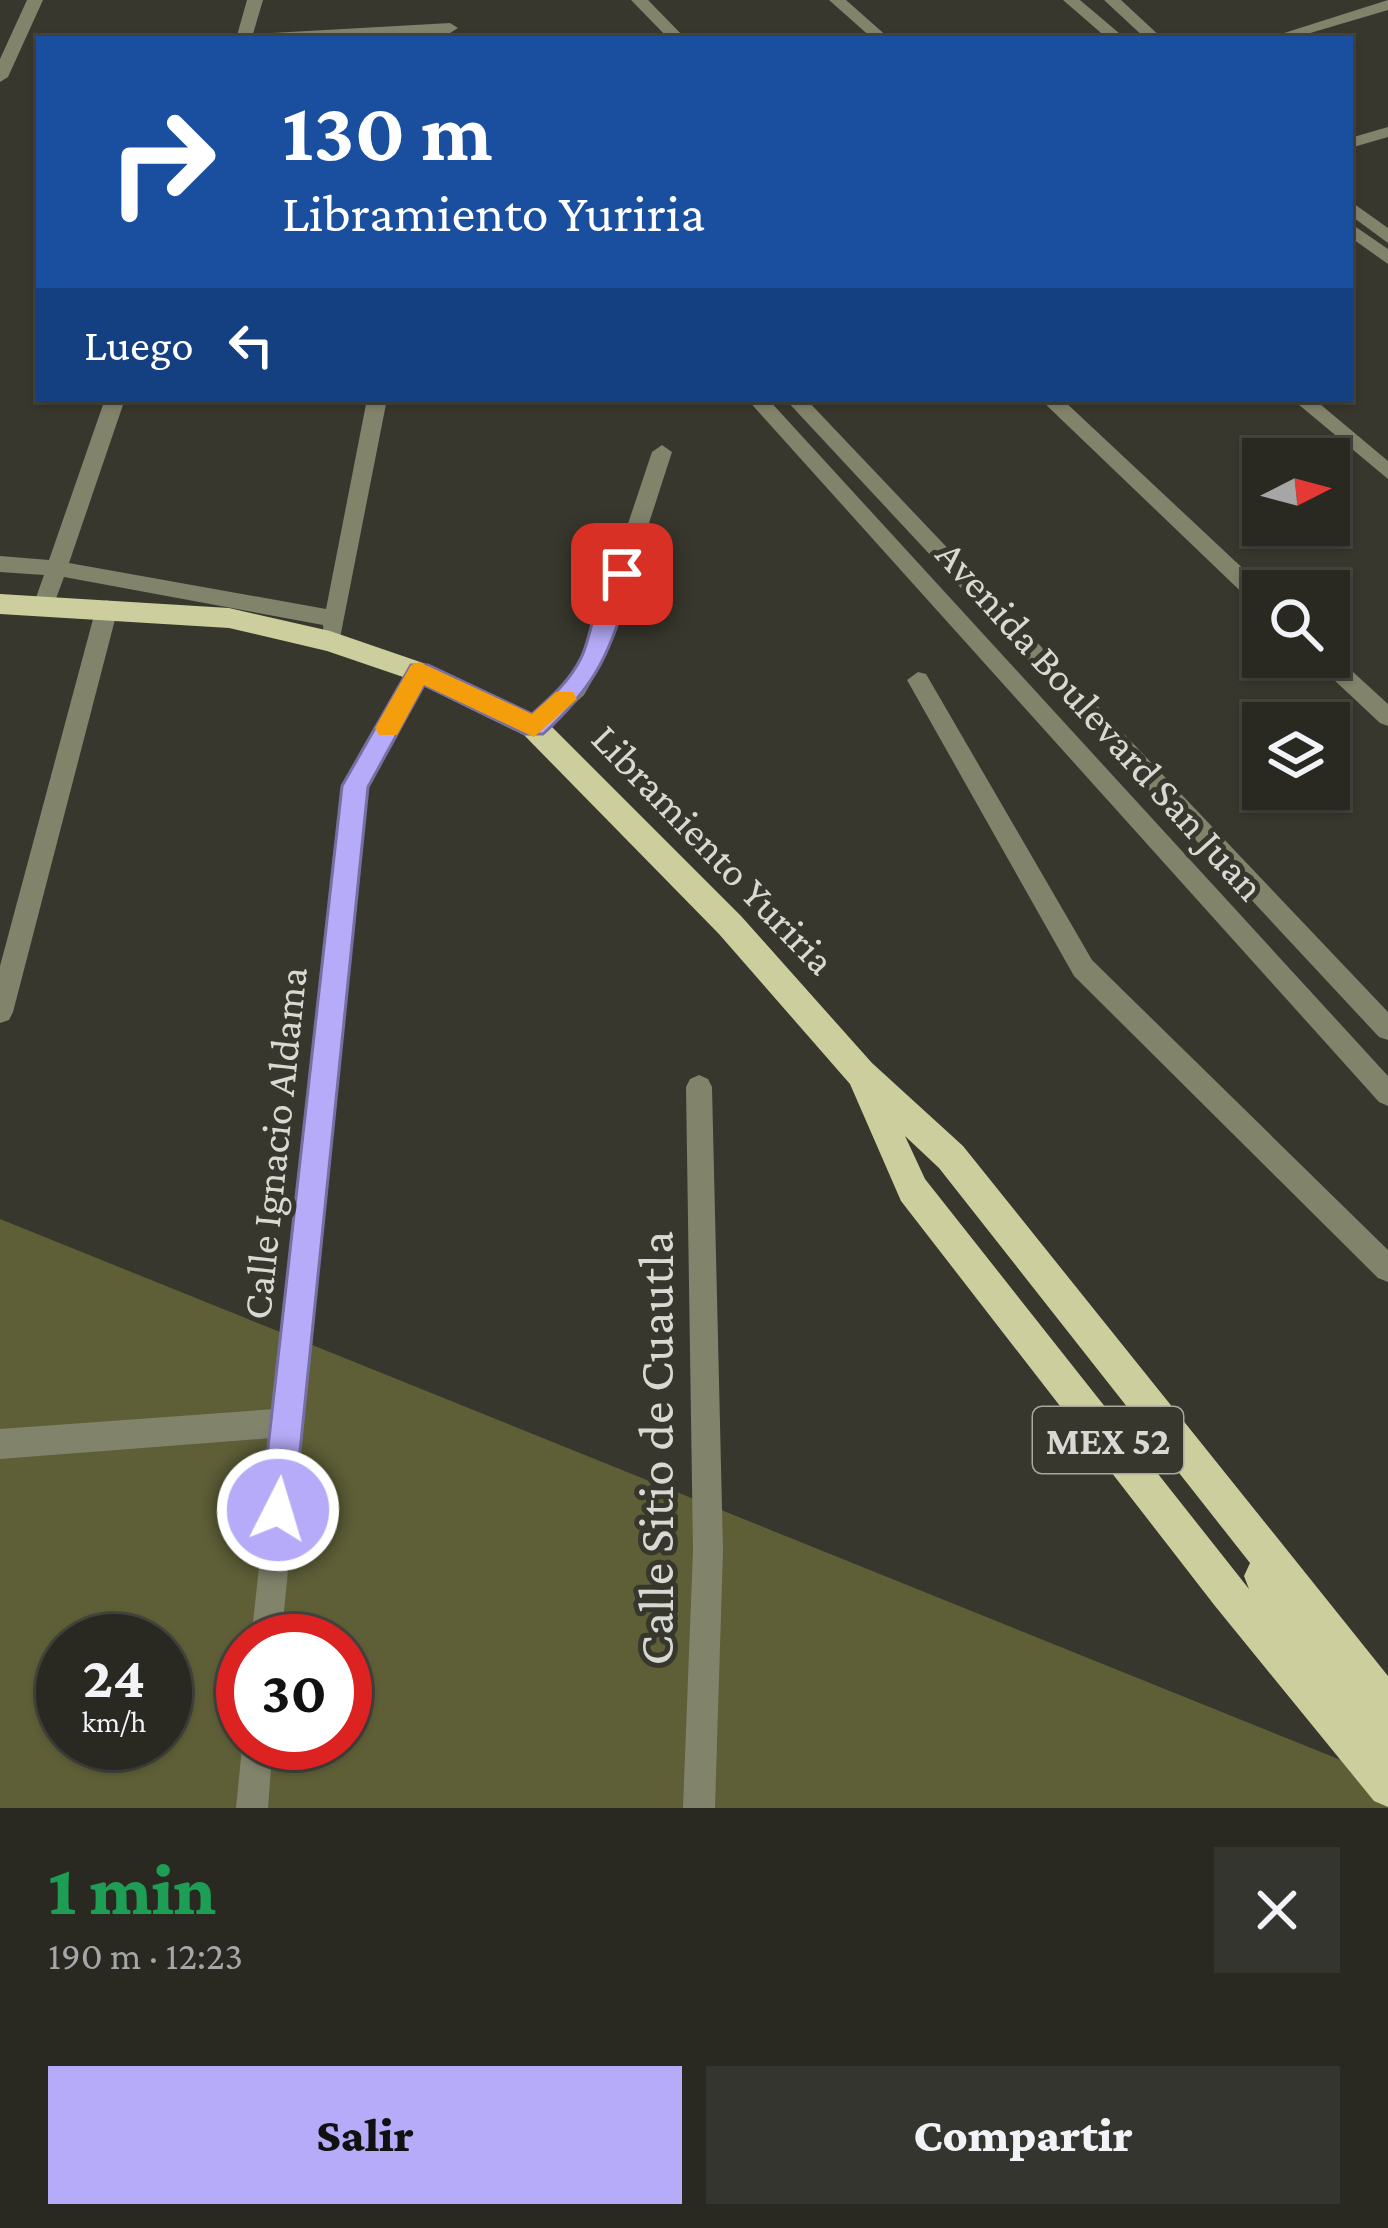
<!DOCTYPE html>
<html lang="es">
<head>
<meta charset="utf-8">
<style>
  :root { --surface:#292922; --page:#35352f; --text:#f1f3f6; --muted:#a5a6a5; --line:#454540; --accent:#b6abf8 }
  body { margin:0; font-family:"Crimson Pro",serif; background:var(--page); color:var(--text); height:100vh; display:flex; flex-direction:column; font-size:45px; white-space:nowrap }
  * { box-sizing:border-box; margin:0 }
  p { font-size:39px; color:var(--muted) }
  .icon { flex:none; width:66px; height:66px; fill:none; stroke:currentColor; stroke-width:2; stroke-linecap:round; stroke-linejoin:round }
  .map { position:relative; height:1808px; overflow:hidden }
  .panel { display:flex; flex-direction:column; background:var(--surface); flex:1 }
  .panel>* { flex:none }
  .hud { position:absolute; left:36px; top:36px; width:1317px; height:366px; border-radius:0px; box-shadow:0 3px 9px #0004,0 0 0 3px var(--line); background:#1a4fa0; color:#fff; overflow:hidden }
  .needle { width:78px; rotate:84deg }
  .fabs { position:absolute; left:1242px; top:438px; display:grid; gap:24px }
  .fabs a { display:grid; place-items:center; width:108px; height:108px; border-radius:0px; background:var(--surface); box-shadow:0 3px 9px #0004,0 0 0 3px var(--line); font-size:60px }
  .speed { position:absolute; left:36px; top:1614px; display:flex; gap:24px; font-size:60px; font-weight:700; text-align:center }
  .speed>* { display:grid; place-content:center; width:156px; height:156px; border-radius:50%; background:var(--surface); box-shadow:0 3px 9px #0004,0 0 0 3px var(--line); line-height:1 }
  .speed small { font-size:30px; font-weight:400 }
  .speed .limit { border:18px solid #d22; background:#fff; color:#111 }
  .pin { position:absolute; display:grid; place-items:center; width:102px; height:102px; color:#fff; margin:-51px; border-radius:24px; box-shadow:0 6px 18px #0006 }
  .me { position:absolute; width:132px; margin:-66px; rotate:5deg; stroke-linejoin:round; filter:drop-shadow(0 0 9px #0008) }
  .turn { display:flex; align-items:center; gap:42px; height:252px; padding:0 48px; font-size:54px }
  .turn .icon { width:156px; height:156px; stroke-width:2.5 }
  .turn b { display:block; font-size:84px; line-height:102px }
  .then { display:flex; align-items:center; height:114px; padding:0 48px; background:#0003; gap:24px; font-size:45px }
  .round { display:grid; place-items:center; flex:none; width:126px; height:126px; border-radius:0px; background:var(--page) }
  .summary { display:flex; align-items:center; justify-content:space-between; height:204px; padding:0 48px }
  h1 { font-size:72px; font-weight:800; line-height:90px; color:#1e9e55 }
  .cta { display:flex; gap:24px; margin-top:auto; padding:24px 48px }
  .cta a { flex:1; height:138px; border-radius:0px; background:var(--accent); color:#111; font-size:48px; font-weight:800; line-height:138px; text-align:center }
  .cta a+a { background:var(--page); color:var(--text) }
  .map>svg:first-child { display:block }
  .green { fill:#5e5f37; fill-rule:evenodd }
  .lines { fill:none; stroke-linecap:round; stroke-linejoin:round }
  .minor { fill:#81836b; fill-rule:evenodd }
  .primary { fill:#ccce9d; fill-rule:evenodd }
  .route { fill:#b6abf8; stroke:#766fa1; stroke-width:3 }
  .slow { fill:#f59e0b }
  .labels { text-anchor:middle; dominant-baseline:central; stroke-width:10; stroke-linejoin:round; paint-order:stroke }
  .shield { fill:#37372d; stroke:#a8a8a0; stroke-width:3 }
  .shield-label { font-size:39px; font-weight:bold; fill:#d8d9d2 }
  .street-label { font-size:42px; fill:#d8d9d2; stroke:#37372d }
  .near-street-label { font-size:51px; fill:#d8d9d2; stroke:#37372d }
</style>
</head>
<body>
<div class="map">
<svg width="1388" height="1808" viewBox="0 0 1388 1808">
  <rect width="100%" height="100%" fill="#37372d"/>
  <path class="green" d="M0,1219L1388,1779V1808H0ZM63,1641H165V1743H63ZM243,1641H345V1743H243Z"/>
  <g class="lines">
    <g class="minor">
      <polygon points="27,0 43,0 8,77 0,82 0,59"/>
      <polygon points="247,0 263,0 253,34 450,23 458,28 450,33 338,39 236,39"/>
      <polygon points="631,0 648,0 686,39 669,39"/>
      <polygon points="829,0 846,0 890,39 873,39"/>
      <polygon points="1063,0 1080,0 1126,39 1108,39"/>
      <polygon points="1104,0 1121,0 1163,39 1146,39"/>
      <polygon points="1388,0 1388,10 1290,39 1265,39"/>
      <polygon points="1388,127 1388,137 1350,148 1350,138"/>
      <polygon points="1350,201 1388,228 1388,243 1350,215"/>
      <polygon points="1350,223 1388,249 1388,264 1350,237"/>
      <polygon points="105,399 125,399 69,563 326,609 367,399 387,399 340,638 324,638 323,625 64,577 51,612 37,612 33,606 44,575 0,572 0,556 49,560"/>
      <polygon points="747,399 768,399 1388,1076 1388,1106 1379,1102"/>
      <polygon points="785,399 806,399 1388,1012 1388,1040 1379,1037"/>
      <polygon points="1040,399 1062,399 1267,591 1263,591 1263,608 1256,606"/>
      <polygon points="1292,399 1314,399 1388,461 1388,479"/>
      <polygon points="662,445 672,452 606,656 584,695 542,733 526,733 523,727 526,721 568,683 584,655 652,452"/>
      <polygon points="107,600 118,608 13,1012 9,1020 0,1023 0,966 96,608"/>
      <polygon points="1329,650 1388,704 1388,726 1380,723 1316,663 1313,657 1329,657"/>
      <polygon points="419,664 430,672 366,787 281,1641 251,1641 273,1438 0,1459 0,1429 276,1409 344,786 411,666"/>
      <polygon points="918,672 926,674 1092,960 1388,1250 1388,1282 1378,1278 1074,976 907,680"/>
      <polygon points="699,1075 708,1079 712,1087 723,1550 715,1808 683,1808 693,1550 686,1087 690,1079"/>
      <polygon points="243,1738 243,1743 273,1743 268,1808 236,1808"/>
    </g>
    <path class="primary" d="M0,594L229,608L330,631L429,665L544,719L741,916L872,1063L963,1146L1388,1676V1807L1374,1801L1215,1606L901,1201L850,1084L719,934L524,735L409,679L327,651L229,628L0,614ZM905,1136L939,1168L1250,1563L1244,1576L1249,1589L925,1179Z"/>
  </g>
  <path class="route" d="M622,566L634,574C610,649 602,680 543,734H525L424,685L368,787L294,1510L289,1522L278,1527L266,1522L261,1510L342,786L411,665H428L532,714C551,697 569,682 581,658C593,635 597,575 622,566Z"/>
  <polygon class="slow" points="419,662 532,714 556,692 573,692 577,699 534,737 424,685 397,735 379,735 375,728 411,665"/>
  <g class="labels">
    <rect class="shield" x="1033" y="1407" width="150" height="66" rx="9"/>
    <g class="shield-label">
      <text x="1108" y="1440">MEX 52</text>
    </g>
    <g class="street-label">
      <text transform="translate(1101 720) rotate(48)">Avenida Boulevard San Juan</text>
      <text transform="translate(714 849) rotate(46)">Libramiento Yuriria</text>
      <text transform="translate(274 1143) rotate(-84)">Calle Ignacio Aldama</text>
    </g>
    <g class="near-street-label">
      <text transform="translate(655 1448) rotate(-90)">Calle Sitio de Cuautla</text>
    </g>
  </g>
</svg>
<div class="fabs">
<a><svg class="needle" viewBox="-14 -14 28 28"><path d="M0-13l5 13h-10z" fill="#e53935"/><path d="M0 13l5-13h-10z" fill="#a5a6a5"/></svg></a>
<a><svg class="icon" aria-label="search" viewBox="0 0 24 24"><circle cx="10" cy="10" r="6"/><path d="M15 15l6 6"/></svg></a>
<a><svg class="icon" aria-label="layers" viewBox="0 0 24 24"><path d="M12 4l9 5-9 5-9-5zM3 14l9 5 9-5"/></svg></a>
</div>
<div class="speed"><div>24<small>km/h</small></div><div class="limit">30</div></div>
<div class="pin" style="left:622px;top:574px;background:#d93025"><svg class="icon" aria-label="arrive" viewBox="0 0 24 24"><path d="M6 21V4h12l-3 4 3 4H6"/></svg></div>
<svg class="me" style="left:278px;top:1510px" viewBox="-20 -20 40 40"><circle r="17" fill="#b6abf8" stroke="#fff" stroke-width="3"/><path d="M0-11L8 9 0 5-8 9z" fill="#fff"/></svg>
<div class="hud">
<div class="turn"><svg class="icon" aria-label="right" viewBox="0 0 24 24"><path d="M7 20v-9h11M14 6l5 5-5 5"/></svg><div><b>130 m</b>Libramiento Yuriria</div></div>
<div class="then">Luego<svg class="icon" aria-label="left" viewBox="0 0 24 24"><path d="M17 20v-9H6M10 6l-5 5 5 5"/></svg></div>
</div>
</div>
<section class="panel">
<div class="summary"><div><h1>1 min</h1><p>190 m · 12:23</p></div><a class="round"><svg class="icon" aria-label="close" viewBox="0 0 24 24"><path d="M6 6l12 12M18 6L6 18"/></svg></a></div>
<div class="cta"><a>Salir</a><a>Compartir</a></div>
</section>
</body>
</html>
